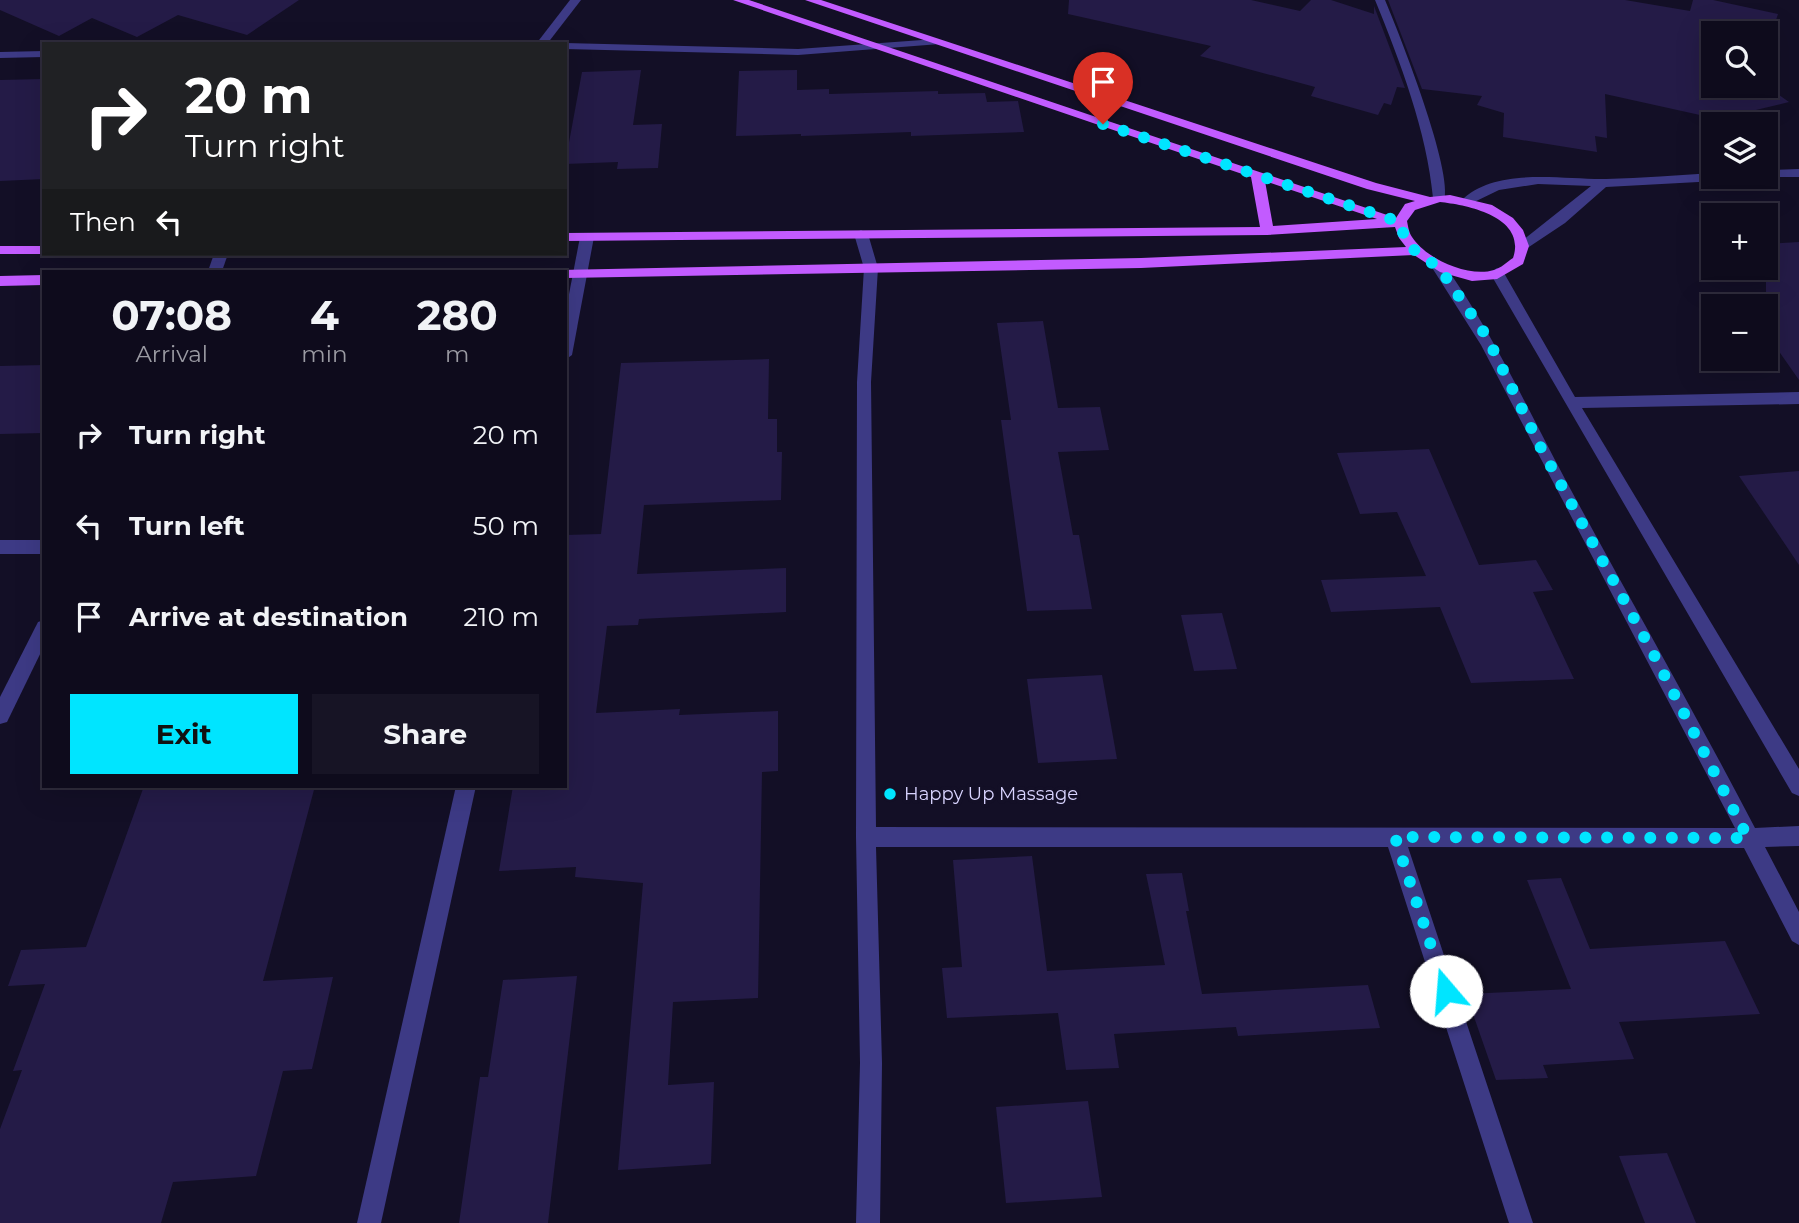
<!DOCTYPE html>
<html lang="en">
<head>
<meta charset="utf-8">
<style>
  :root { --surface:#0e0b1c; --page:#171425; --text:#f1f3f6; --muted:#9b9ba3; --line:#2e2b3b; --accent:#00e5ff }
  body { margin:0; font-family:Montserrat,sans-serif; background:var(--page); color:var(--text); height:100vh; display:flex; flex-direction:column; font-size:26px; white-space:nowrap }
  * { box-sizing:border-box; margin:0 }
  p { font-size:23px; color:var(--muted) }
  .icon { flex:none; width:38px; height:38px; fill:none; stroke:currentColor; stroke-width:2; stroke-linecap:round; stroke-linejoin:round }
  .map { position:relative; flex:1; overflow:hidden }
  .side { position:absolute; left:42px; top:270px; width:525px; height:518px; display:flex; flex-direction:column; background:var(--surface); border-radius:0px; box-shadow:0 7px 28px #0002,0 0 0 2px var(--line) }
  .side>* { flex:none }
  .guide { position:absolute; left:42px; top:42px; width:525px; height:214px; border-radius:0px; box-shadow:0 7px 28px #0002,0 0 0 2px var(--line); background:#202124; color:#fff; overflow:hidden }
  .buttons { position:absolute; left:1701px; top:21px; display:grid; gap:14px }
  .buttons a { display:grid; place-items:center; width:77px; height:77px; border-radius:0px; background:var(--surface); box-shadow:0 7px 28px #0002,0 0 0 2px var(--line); font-size:35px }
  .pin { position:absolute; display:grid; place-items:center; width:60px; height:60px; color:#fff; margin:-72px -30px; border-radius:50% 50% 50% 0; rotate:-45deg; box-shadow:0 0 7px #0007 }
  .pin .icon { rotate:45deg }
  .me { position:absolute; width:77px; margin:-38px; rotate:342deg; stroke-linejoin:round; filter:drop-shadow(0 0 5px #0008) }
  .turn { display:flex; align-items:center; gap:24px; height:147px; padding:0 28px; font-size:32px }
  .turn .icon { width:91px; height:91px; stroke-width:2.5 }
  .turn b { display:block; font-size:49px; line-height:60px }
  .then { display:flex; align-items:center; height:66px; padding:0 28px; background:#0003; gap:14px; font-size:26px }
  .eta { display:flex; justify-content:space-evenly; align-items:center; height:119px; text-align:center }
  .eta b { font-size:42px; font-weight:700; line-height:49px }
  .cta { display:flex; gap:14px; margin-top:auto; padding:14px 28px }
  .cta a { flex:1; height:80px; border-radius:0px; background:var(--accent); color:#111; font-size:28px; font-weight:700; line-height:80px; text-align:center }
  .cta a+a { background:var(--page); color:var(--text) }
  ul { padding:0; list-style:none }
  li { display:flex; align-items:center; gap:21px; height:91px; padding:0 28px }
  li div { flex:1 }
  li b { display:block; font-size:26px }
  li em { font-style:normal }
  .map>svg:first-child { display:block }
  .building { fill:#241b47 }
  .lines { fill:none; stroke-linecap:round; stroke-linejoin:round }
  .minor { fill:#3d3a85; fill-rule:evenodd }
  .major { fill:#c25bff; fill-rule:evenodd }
  .route { stroke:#00e5ff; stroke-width:12; stroke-dasharray:0 21.6 }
  .poi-dot { fill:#00e5ff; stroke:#130f26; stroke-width:2.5 }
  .labels { text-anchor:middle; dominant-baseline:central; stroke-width:7; stroke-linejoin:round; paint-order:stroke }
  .poi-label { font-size:18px; fill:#d9d4ff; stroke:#130f26; text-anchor:start }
</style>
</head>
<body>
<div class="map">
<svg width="1799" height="1223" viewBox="0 0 1799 1223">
  <rect width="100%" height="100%" fill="#130f26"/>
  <g class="building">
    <polygon points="0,0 299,0 247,35 178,15 137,37 92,18 59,36 0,10"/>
    <polygon points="1069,0 1251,0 1300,11 1311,0 1331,0 1374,14 1374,6 1405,88 1397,87 1391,105 1384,103 1378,115 1311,96 1315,87 1200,56 1211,46 1068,14"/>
    <polygon points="1388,0 1625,0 1690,11 1693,0 1713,0 1778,14 1773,29 1771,77 1766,77 1766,33 1713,33 1713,86 1766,86 1789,102 1718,119 1605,94 1607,138 1595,136 1597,152 1503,137 1504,113 1477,105 1482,96 1422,89"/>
    <polygon points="641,70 633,125 662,124 658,168 617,169 618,162 565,164 582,72"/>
    <polygon points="797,70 797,90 829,89 829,94 938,91 938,94 985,93 987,102 1018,101 1024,132 911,136 911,132 801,136 801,134 736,136 739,71"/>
    <polygon points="44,79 44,179 0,181 0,80"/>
    <polygon points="1799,242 1799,380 1766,333 1766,244"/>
    <polygon points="1043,321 1058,408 1100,407 1109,450 1058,452 1073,535 1079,535 1092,609 1027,611 1001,420 1011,420 997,323"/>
    <polygon points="769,359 768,419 777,419 777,452 782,452 781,500 644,505 637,574 786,568 786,612 639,619 638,625 607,626 596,713 680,709 679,715 778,711 778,771 762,772 758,998 673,1002 668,1085 714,1082 711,1164 618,1170 643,883 575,877 576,867 499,871 513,786 565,786 565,535 601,534 621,363"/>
    <polygon points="44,365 44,433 0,434 0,366"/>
    <polygon points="1429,449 1479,565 1536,560 1553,590 1533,592 1574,679 1471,683 1440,607 1331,612 1321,580 1426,576 1397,512 1360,514 1337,453"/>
    <polygon points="1799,471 1799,565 1739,476"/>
    <polygon points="1222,613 1237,669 1194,671 1181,615"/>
    <polygon points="1102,675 1117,759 1038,763 1027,679"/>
    <polygon points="144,786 315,786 263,981 333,977 312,1069 283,1071 256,1176 173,1182 161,1223 0,1223 0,1129 22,1070 13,1071 45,984 8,986 21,950 86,947"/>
    <polygon points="1032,856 1047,971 1165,965 1146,874 1182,873 1189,911 1186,911 1202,994 1368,985 1380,1028 1238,1036 1236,1027 1114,1034 1119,1068 1066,1070 1058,1013 947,1018 942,968 962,967 953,860"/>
    <polygon points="1561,878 1590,949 1725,941 1760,1014 1619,1022 1634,1059 1543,1065 1548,1078 1496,1080 1466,994 1571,989 1527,880"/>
    <polygon points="577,976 548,1223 459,1223 480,1077 488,1077 503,980"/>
    <polygon points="1088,1101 1102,1197 1006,1203 996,1107"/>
    <polygon points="1667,1153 1696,1223 1645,1223 1619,1156"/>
  </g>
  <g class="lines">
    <g class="minor">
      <polygon points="570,0 581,0 547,44 536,44"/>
      <path d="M1375,0H1385C1399,33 1454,172 1444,201L1439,202L1433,198C1427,132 1400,61 1375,0Z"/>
      <polygon points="936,39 940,40 940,44 798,55 565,49 565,44 561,44 565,43 798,49"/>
      <polygon points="44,51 44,57 0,58 0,52"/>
      <polygon points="1799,169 1799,177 1761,177 1766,177 1766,170"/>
      <path d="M1713,173V177H1723L1717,181L1606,187L1565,223L1523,251L1518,250V244L1591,186L1538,184L1499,190L1468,205L1461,201C1495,166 1563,180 1606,179C1642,178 1678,175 1713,173Z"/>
      <path d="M861,230L868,234L878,268L871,382L876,827L1735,828L1481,345L1431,266L1433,263H1443C1492,331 1526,406 1565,479C1628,596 1694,711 1755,828L1799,826V846L1765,847L1799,912V945L1792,941L1744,848L1408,847L1533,1223H1509L1388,847H876L882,1063L880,1223H856L860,1063L856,837L857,382L864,268L854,234Z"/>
      <polygon points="587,233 594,237 572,355 565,360 565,315 580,237"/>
      <polygon points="214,254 228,254 222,271 208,271"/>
      <polygon points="1497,268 1504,273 1575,397 1799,392 1799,404 1582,408 1799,769 1799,796 1792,793 1490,273"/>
      <rect x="0" y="540" width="44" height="14"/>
      <polygon points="44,620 44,646 7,722 0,724 0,697 38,622"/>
      <polygon points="456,786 476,786 381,1223 357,1223"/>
    </g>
    <g class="major">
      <path d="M733,0H749L1396,218L1405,204L1415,201L1367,189L805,0H821L1376,183L1430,197L1450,195L1492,205L1513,218L1523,230L1529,246L1523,264L1497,279L1472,281L1440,272L1414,255L1141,268L565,278V271L560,270L1141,258L1406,247L1399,238L1395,227L1267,235L565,241V233L1260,227L1251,177ZM1265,181L1377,219L1273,226ZM1440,202C1468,205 1527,217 1513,258C1507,262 1501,268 1494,270C1469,278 1426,259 1412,237C1409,233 1408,226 1407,221L1415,210Z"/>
      <polygon points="0,246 44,246 44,254 47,254 0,254"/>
      <polygon points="44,275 44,285 0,286 0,276"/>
    </g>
  </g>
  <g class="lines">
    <polyline class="route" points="1103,124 1400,222 1406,243 1425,259 1438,266 1487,337 1541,448 1655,657 1748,838 1395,837 1446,991"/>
  </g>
  <circle class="poi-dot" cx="890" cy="794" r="7"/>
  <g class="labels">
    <g class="poi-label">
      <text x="904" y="794">Happy Up Massage</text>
    </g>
  </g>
</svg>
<div class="buttons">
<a><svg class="icon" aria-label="search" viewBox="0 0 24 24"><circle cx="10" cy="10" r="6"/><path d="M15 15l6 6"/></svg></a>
<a><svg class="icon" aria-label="layers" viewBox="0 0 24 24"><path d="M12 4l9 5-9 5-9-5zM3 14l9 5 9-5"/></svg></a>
<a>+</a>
<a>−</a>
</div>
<div class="pin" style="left:1103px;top:124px;background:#d93025"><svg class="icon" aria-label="arrive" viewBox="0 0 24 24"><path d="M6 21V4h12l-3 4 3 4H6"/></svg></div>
<svg class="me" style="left:1446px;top:991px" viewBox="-20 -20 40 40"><circle r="19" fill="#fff"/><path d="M0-13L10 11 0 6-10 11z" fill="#00e5ff"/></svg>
<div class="guide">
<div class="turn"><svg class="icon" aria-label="right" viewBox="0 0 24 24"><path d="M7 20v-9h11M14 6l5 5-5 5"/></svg><div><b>20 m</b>Turn right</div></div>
<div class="then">Then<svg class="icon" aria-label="left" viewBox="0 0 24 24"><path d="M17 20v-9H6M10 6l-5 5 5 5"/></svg></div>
</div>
<section class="side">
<div class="eta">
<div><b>07:08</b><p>Arrival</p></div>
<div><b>4</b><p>min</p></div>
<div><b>280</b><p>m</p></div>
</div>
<ul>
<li><svg class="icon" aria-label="right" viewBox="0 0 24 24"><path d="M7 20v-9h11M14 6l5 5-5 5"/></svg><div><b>Turn right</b></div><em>20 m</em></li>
<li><svg class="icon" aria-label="left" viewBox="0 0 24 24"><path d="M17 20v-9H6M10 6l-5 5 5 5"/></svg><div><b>Turn left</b></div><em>50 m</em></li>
<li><svg class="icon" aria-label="arrive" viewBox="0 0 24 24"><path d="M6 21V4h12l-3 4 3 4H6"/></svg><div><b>Arrive at destination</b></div><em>210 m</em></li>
</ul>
<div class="cta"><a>Exit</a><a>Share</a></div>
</section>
</div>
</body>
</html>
